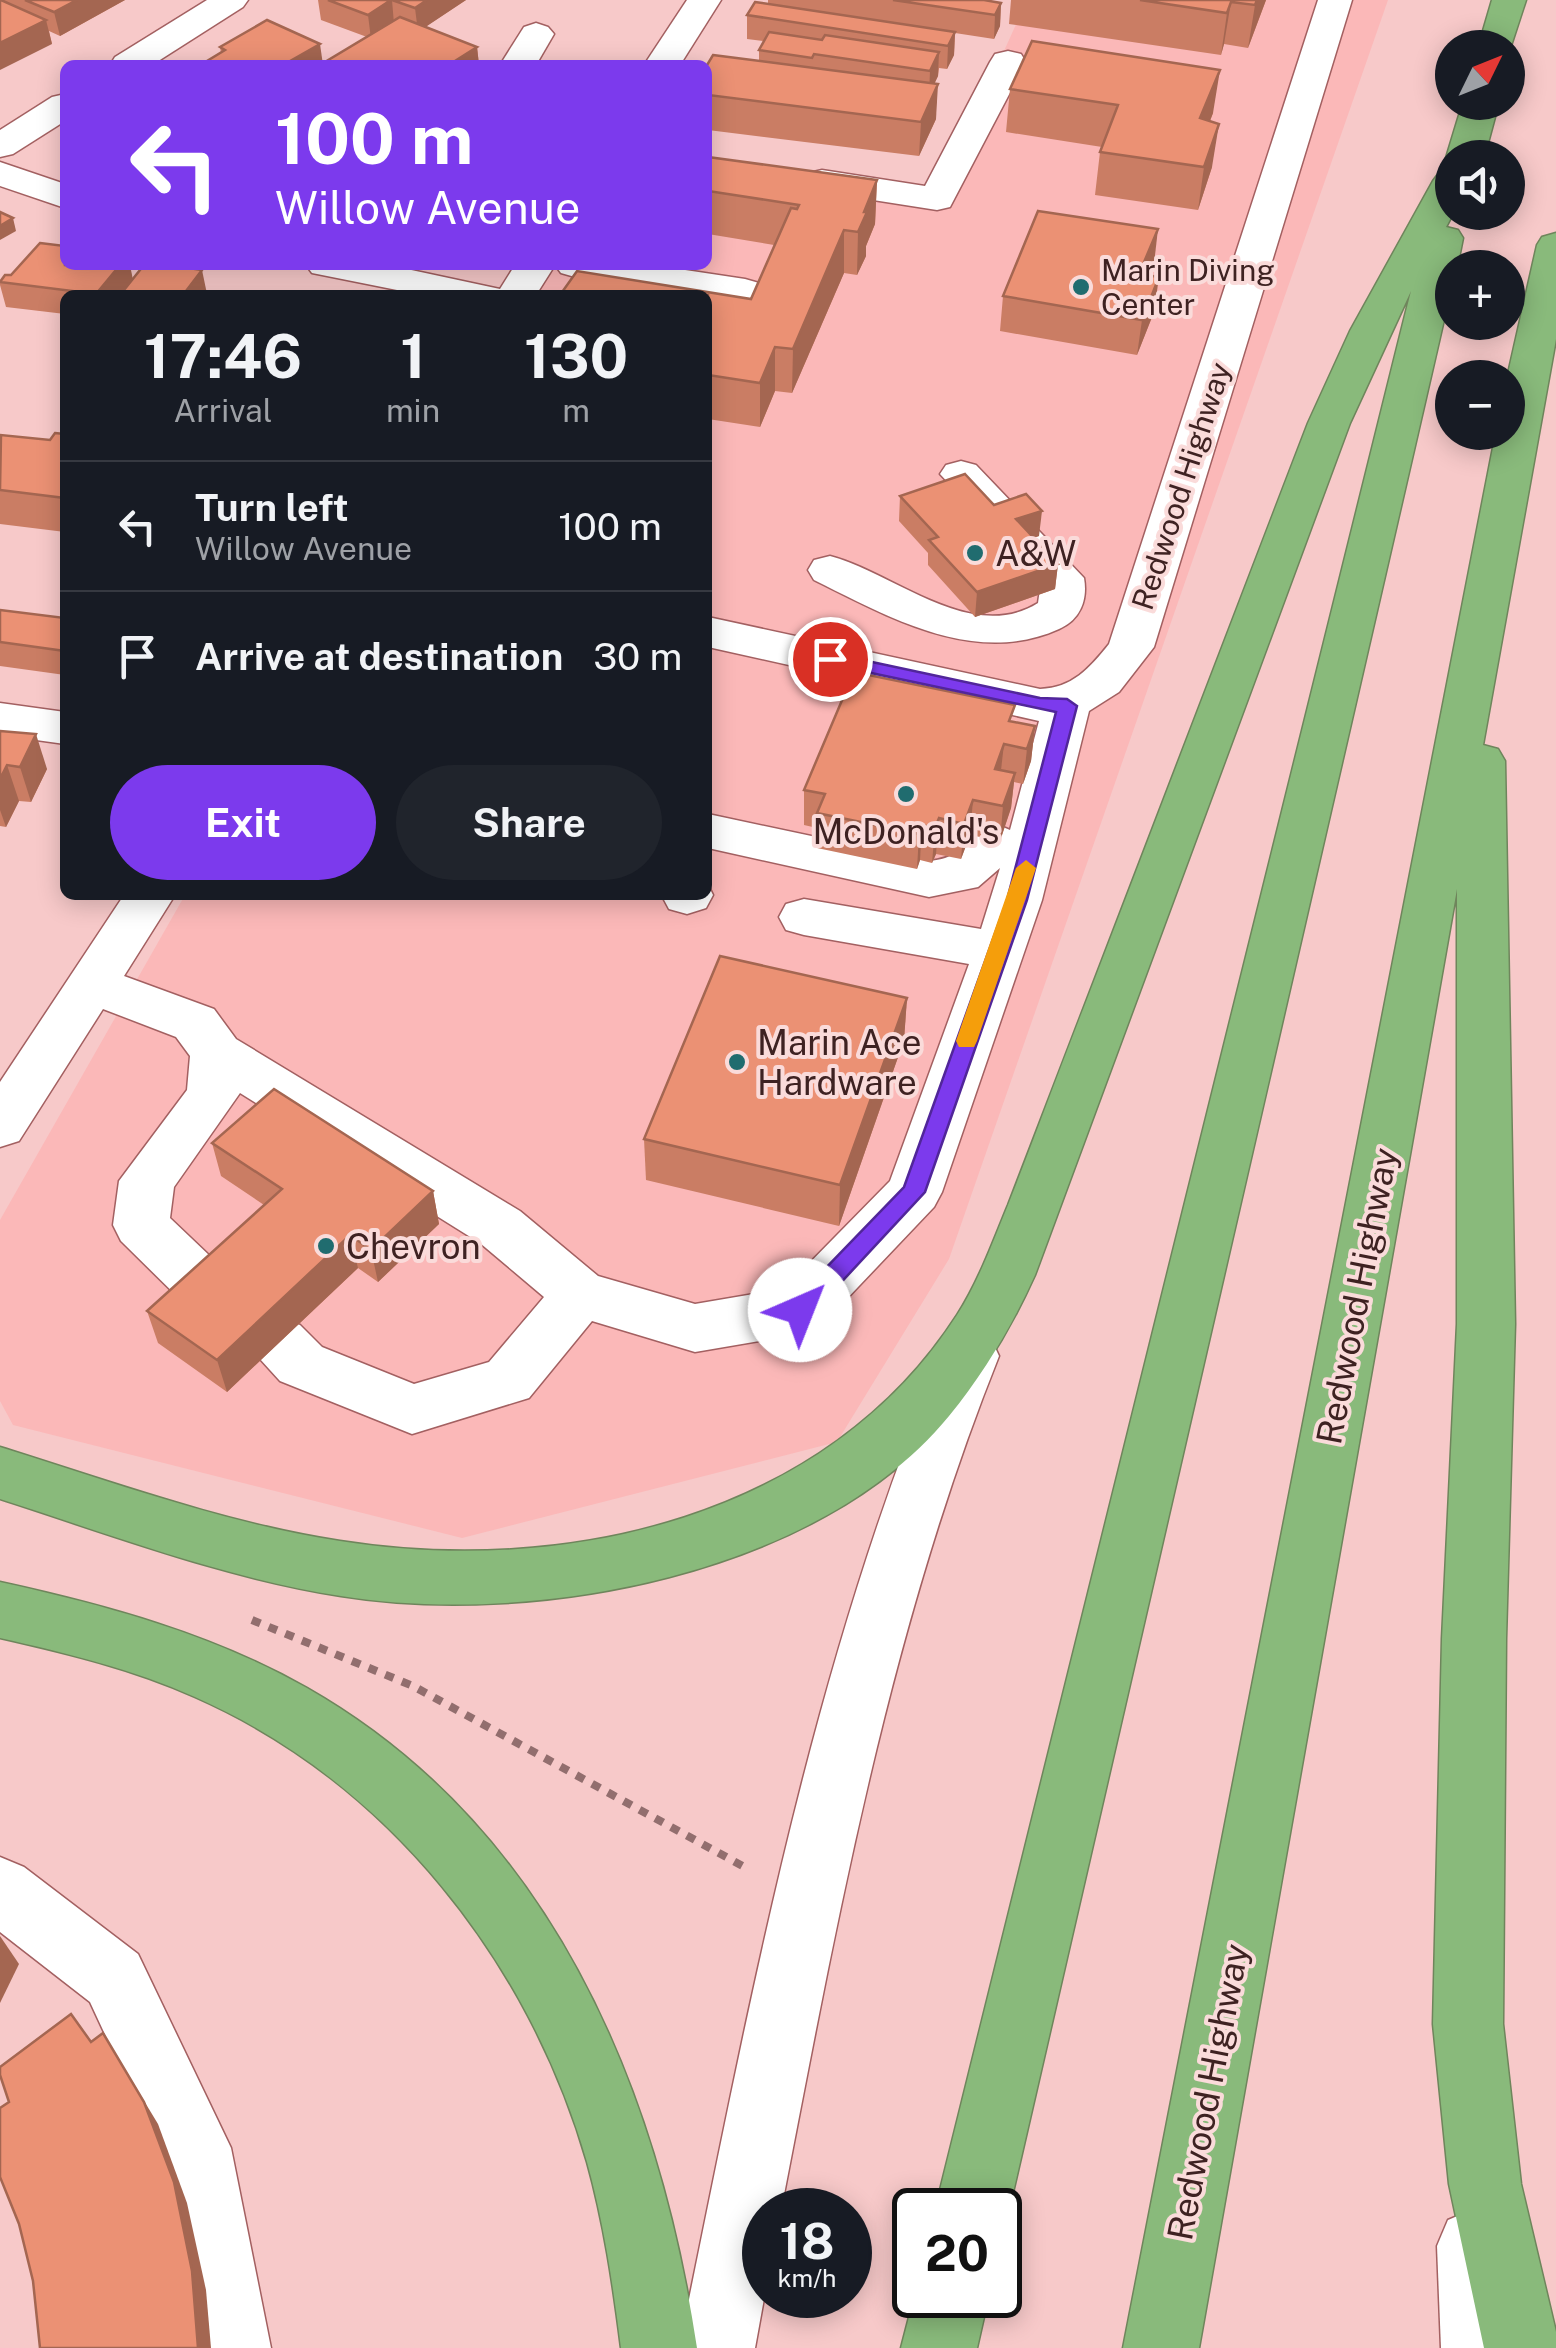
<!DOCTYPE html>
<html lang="en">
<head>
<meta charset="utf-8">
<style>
  :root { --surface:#171b24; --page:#20242c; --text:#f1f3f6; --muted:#9ea1a6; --line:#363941; --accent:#7c3aed }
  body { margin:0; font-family:"Public Sans",sans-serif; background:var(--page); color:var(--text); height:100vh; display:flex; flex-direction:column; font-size:38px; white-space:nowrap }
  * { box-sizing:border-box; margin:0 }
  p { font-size:32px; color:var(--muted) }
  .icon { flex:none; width:55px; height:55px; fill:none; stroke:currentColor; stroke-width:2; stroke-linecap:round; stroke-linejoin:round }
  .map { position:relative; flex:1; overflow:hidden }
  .details { position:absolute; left:60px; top:290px; width:652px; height:610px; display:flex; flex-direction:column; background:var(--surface); border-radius:15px; box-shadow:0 5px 25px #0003 }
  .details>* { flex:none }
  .top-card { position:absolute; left:60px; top:60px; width:652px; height:210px; border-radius:15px; box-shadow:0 5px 25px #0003; background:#7c3aed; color:#fff; overflow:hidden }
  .needle { width:65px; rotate:47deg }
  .buttons { position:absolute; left:1435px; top:30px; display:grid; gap:20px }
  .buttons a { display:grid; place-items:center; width:90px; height:90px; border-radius:50%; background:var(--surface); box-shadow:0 5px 25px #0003; font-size:50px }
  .speed { position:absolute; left:742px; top:2188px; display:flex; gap:20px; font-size:50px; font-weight:700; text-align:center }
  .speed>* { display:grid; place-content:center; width:130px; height:130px; border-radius:50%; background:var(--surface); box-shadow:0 5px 25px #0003; line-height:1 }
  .speed small { font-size:25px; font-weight:400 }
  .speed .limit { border:5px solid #111; border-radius:15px; background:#fff; color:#111 }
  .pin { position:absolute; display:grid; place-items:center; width:85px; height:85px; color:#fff; margin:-42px; border:5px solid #fff; border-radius:50%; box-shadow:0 2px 10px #0007 }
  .me { position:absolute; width:110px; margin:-55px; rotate:44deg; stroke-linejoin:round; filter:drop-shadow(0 0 8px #0008) }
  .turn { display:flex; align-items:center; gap:35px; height:210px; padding:0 50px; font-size:45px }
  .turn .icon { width:130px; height:130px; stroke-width:2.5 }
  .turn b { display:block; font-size:70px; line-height:85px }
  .eta { display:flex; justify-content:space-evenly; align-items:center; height:170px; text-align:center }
  .eta b { font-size:60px; font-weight:700; line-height:70px }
  .button { display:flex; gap:20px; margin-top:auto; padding:20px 50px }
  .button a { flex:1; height:115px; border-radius:60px; background:var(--accent); color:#fff; font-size:40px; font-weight:700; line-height:115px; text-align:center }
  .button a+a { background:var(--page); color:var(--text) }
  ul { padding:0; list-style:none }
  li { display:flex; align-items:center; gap:30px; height:130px; padding:0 50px; border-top:2px solid var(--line) }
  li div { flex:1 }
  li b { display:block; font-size:38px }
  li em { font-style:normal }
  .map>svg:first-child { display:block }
  .built { fill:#fbb8b8 }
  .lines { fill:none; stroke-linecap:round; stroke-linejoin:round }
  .minor-casing { stroke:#a36061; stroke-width:3 }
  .highway-casing { stroke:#6f855c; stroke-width:3 }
  .path { stroke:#926e6e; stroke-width:8; stroke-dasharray:9 9; stroke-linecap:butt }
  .minor { fill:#fff; fill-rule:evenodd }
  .highway { fill:#89ba7b; fill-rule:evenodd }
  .wall { fill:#ca7d64 }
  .shaded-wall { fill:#a46651 }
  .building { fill:#eb9174; stroke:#a46651; stroke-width:2.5 }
  .route { fill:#7c3aed; stroke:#51269a; stroke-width:2.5 }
  .slow { fill:#f59e0b }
  .poi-dot { fill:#206c6f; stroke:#fadbda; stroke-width:4 }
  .labels { text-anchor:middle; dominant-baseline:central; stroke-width:8; stroke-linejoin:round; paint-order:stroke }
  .far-poi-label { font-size:30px; fill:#3e2222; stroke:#fadbda; text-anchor:start }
  .far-street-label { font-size:30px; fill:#3e2222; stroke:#fadbda }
  .poi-label { font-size:35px; fill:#3e2222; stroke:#fadbda; text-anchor:start }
  .street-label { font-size:35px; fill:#3e2222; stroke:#fadbda }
</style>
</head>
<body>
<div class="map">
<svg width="1556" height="2348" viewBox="0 0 1556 2348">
  <rect width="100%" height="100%" fill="#f7c9c9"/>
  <polygon class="built" points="1027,0 1388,0 949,1259 837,1442 462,1538 13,1425 0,1401 0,1220 185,895 708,895 708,295 526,295 543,265 708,265 708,162 937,199"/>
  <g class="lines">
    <g class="minor-casing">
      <g id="minor">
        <polygon points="207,0 248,0 243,7 152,65 110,65 115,57"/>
        <polygon points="687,0 721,0 680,65 644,65"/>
        <path d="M1318,0H1352L1154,647L1119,692L1089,711L1042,900L942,1192L934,1207L820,1327L800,1334L695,1352L592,1321L529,1398L412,1434L280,1381L260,1359L251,1342L260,1325L280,1318L300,1325L322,1347L414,1384L489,1362L544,1297L480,1243L240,1093L174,1187L170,1218L232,1277L241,1294L232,1311L212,1317L192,1311L121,1241L113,1225L119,1181L187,1090L190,1056L176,1037L103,1009L19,1141L0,1147V1082L124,895H175L124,976L214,1009L236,1039L520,1211L598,1276L695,1304L784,1289L890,1181L969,964L804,935L786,930L779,917L786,904L804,899L981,929L1000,868L978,887L929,897L708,848V814L929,861C955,859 961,849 974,827L991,822L1010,830L1039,721L708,647V617L1040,689C1072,688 1090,668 1109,644Z"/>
        <polygon points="536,23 548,27 554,34 536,65 500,65 524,27"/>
        <polygon points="1008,51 1021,54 1026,62 950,207 937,210 822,192 809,189 803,181 809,173 822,170 925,186 990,62 995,54"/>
        <polygon points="65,94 65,121 13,154 0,157 0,130 52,97"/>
        <polygon points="0,162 65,184 65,208 0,186"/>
        <polygon points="306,265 388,265 500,289 515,265 555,265 536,295 422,295 312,273"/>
        <polygon points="555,265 652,265 745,279 759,283 765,291 759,299 745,303 575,277 561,273"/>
        <path d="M961,461L976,465L1084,578C1088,600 1080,620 1059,629C975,667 889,617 814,580L808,570L814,560L830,556C893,572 971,645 1038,603L1041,582L940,474L946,465Z"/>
        <polygon points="0,703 65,712 65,744 0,735"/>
        <polygon points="708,885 713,895 706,908 687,914 669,909 662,896 708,895"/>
        <path d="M970,1332L991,1339L999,1356C889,1630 837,1921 781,2210H765V2293L755,2348H679C748,2014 809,1672 941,1356L949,1339Z"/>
        <polygon points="0,1857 24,1867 138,1954 231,2148 271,2348 195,2348 160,2153 90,2002 0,1932"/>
        <polygon points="1474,2209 1500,2220 1511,2246 1517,2348 1441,2348 1437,2246 1448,2220"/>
      </g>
    </g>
    <g class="highway-casing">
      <g id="highway">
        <polygon points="1492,0 1526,0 1508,55 1508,48 1478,48"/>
        <polygon points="1463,102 1499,102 1484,158 1452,158 1452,166 1446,158"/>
        <path d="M1452,170L1454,212L1446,227L1458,230L1463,238L1457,268H1452V285L1009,2210L1000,2231V2210H935L1411,291L1350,423L1035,1275C1012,1326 984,1373 949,1416C819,1575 534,1627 341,1596C225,1578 112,1535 0,1499V1447C112,1482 224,1523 340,1541C567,1577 827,1517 957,1315C979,1281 993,1241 1008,1205C1034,1139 1058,1073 1084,1007C1159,812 1233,618 1308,423L1350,331L1433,181L1439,173Z"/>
        <polygon points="1556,233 1556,339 1483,745 1498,749 1505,761 1515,1324 1506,1639 1503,2024 1521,2184 1556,2332 1556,2348 1484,2348 1449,2184 1433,2024 1442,1639 1457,1324 1457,889 1199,2348 1123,2348 1496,432 1508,432 1507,378 1537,245 1542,237"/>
        <path d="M0,1582C105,1605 212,1634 307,1688C549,1826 657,2084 697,2348H621C613,2285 604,2223 587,2162C529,1961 388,1782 195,1697C133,1669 66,1653 0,1638Z"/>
        <polygon points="915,2294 989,2295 977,2348 901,2348"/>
      </g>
    </g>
    <polyline class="path" points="252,1620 413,1686 750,1870"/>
    <use href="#minor" class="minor"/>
    <use href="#highway" class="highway"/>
  </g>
  <g class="wall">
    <polygon points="0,0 125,0 60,36 49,31 52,44"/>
    <polygon points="318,0 466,0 425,27 477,47 479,65 207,65 207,61 221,53 220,47 323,63 367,37 321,20"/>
    <polygon points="768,0 984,0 1001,3 1000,26 994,39 955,33 954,55 947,69 939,68 938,76 934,84 936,119 919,156 708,130 707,65 759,61 759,50 763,41 747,39 747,15 768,4"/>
    <polygon points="1011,0 1266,0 1248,48 1224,44 1221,55 1009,24"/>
    <polygon points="1010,89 1213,113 1210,121 1212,167 1198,210 1095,195 1100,152 1102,147 1006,132"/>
    <polygon points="708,157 877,180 875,224 866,246 866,256 857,275 844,273 792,393 775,391 760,427 708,419 708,295 751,299 774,245 708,234"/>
    <polygon points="1154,264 1149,276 1154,312 1137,355 1000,331 1003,296"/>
    <polygon points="133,279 207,294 65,295 65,314 6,307 0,285 0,281"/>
    <polygon points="65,434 65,532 0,524 0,436 50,440"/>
    <polygon points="900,496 994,505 1039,536 1033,538 1058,564 1055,589 975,617 928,565 928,553 899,521"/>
    <polygon points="0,610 65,618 65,675 0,666"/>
    <polygon points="1014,722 1035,726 1031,761 1023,784 1014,782 1011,808 1000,841 970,835 961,859 936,854 932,863 920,860 917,869 817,848 817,828 804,825 804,790"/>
    <polygon points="0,731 47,769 31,802 19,801 6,827 0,826"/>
    <polygon points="907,998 904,1040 839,1226 646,1180 644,1139"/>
    <polygon points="212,1143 433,1191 439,1224 378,1282 358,1268 227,1392 158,1343 147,1311 264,1205 221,1176"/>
  </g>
  <g class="shaded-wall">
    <polygon points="77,0 125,0 60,36 54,12"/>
    <polygon points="392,0 394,24 371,39 368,15"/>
    <polygon points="427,0 466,0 418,32 415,8"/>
    <polygon points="1257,0 1266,0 1248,48 1255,5"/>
    <polygon points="1231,2 1224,44 1221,55 1227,13"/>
    <polygon points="1001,3 1000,26 994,39 995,15"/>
    <polygon points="46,20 52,44 0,70 0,43"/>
    <polygon points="955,32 954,55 947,69 948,46"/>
    <polygon points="320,44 323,65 283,65"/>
    <polygon points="477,47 479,65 455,65 455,61"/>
    <polygon points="939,52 938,76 929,95 930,71"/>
    <polygon points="1220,70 1213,113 1194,161 1200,118"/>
    <polygon points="938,84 936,119 919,156 921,122"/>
    <polygon points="1219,124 1212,167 1198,210 1204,167"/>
    <polygon points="877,180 875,224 866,246 866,256 857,275 858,232 864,212"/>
    <polygon points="13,218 16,231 0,240 0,226"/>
    <polygon points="1158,229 1154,264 1135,309 1139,274"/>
    <polygon points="844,230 844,273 792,393 793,349"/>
    <polygon points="120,265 130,265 133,280 121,295 96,295"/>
    <polygon points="202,270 207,294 183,295"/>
    <polygon points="1159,277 1154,312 1137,355 1142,320"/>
    <polygon points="775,347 775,391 760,427 760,383"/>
    <polygon points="1042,511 1039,536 1014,544 1016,519"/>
    <polygon points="1058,564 1055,589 975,617 977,592"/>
    <polygon points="1035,726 1031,761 1023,784 1027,749"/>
    <polygon points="36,734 47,769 31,802 20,767"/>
    <polygon points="1004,744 1000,779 995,769"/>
    <polygon points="7,765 19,801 6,827 0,810 0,779"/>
    <polygon points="1015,773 1011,808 1000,841 1003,806"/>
    <polygon points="973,800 970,835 961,859 964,824"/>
    <polygon points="939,818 936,854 932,863 935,828"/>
    <polygon points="922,825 920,860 917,869 919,834"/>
    <polygon points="907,998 904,1040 839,1226 840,1185"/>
    <polygon points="433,1191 439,1224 378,1282 371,1250"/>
    <polygon points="350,1235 358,1268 227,1392 217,1360"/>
    <polygon points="0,1936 19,1964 0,2003"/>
    <polygon points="103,2033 158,2124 187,2203 206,2290 211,2348 198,2348"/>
  </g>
  <g class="building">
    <polygon points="0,0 1,0 46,20 0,43"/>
    <polygon points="25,0 77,0 54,12"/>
    <polygon points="328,0 391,0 368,15"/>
    <polygon points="392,0 427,0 415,8"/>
    <polygon points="893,0 984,0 1001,3 995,15"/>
    <polygon points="1140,0 1257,0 1255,5 1231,2 1227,13"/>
    <polygon points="755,2 955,32 948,46 747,15"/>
    <polygon points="400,17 477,47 455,61 465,65 320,65"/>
    <polygon points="267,20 320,44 283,65 217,65 207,61 225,50 220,47"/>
    <polygon points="769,32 822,40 825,35 939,52 930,71 814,54 812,58 759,50"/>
    <polygon points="1032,41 1220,70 1200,118 1219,124 1204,167 1100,152 1118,105 1010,89"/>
    <polygon points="713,55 938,84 921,122 708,95 707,65"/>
    <polygon points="708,157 877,180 864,212 867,212 858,232 844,230 793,349 775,347 760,383 708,375 708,295 560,295 577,271 751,299 791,208 797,209 799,205 708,191"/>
    <polygon points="1038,211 1158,229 1139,274 1159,277 1142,320 1003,296"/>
    <polygon points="0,212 13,218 0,226"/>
    <polygon points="40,243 65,246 65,265 120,265 96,294 0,282 5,275 11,275"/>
    <polygon points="144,265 168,265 202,270 183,295 120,295"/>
    <polygon points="55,433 65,434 62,442 65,443 65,498 0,490 1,435 50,440"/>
    <polygon points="965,474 994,505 1026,494 1042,511 1016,519 1058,564 977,592 929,540 938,537 900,496"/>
    <polygon points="0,610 65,618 65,651 0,642"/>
    <polygon points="854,672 1015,705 1009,721 1035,726 1027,749 1004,744 995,769 1015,773 1003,806 973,800 964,824 939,818 935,828 922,825 919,834 817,813 825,794 804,790"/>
    <polygon points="0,731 36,734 20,767 7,765 0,779"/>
    <polygon points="720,956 907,998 840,1185 644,1139"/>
    <polygon points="274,1089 433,1191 371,1250 350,1235 217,1360 147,1311 282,1189 212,1143"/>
    <polygon points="71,2014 91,2042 103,2033 144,2102 174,2182 192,2271 198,2348 40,2348 33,2281 19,2224 0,2177 0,2108 9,2102 0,2075 0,2067"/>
  </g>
  <polygon class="route" points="830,653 1040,698 1067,699 1077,706 1027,900 925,1192 809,1317 792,1317 788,1310 792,1303 904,1187 1007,900 1056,712 824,663 821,659"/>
  <polygon class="slow" points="1026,860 1036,868 977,1041 974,1047 959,1047 956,1041 1016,868"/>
  <g class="poi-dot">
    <circle cx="1081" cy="287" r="10"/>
    <circle cx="975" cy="553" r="10"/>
    <circle cx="906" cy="794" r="10"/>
    <circle cx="737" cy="1062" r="10"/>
    <circle cx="326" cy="1246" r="10"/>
  </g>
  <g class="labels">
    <g class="far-poi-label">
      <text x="1101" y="270">Marin Diving<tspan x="1101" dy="34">Center</tspan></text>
    </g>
    <g class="far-street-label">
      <text transform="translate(1181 486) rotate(-72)">Redwood Highway</text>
    </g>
    <g class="poi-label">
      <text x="995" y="553">A&amp;W</text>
      <text x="906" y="831" text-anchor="middle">McDonald's</text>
      <text x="757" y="1042">Marin Ace<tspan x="757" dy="40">Hardware</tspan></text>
      <text x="346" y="1246">Chevron</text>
    </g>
    <g class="street-label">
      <text transform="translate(1357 1296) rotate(-79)">Redwood Highway</text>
      <text transform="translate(1208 2092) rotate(-79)">Redwood Highway</text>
    </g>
  </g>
</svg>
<div class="buttons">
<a><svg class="needle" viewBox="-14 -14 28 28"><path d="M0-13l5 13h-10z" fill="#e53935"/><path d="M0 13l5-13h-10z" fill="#9ea1a6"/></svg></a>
<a><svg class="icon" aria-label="sound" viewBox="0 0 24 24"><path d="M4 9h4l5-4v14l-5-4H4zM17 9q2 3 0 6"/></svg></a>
<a>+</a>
<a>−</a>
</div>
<div class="speed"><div>18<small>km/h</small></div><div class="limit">20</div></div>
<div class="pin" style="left:830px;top:659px;background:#d93025"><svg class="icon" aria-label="arrive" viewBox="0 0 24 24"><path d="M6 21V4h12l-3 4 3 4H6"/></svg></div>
<svg class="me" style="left:800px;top:1310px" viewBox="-20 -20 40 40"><circle r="19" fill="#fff"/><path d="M0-13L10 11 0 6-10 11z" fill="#7c3aed"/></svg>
<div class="top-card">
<div class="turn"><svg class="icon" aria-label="left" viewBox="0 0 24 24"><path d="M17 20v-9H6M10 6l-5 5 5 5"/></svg><div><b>100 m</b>Willow Avenue</div></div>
</div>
<section class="details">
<div class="eta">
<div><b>17:46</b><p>Arrival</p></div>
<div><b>1</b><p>min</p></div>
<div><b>130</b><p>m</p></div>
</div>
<ul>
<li><svg class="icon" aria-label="left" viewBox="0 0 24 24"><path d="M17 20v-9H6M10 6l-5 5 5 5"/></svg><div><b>Turn left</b><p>Willow Avenue</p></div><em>100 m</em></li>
<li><svg class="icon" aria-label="arrive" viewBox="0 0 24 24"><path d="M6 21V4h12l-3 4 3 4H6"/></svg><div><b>Arrive at destination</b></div><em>30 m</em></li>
</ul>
<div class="button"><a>Exit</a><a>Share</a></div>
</section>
</div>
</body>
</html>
